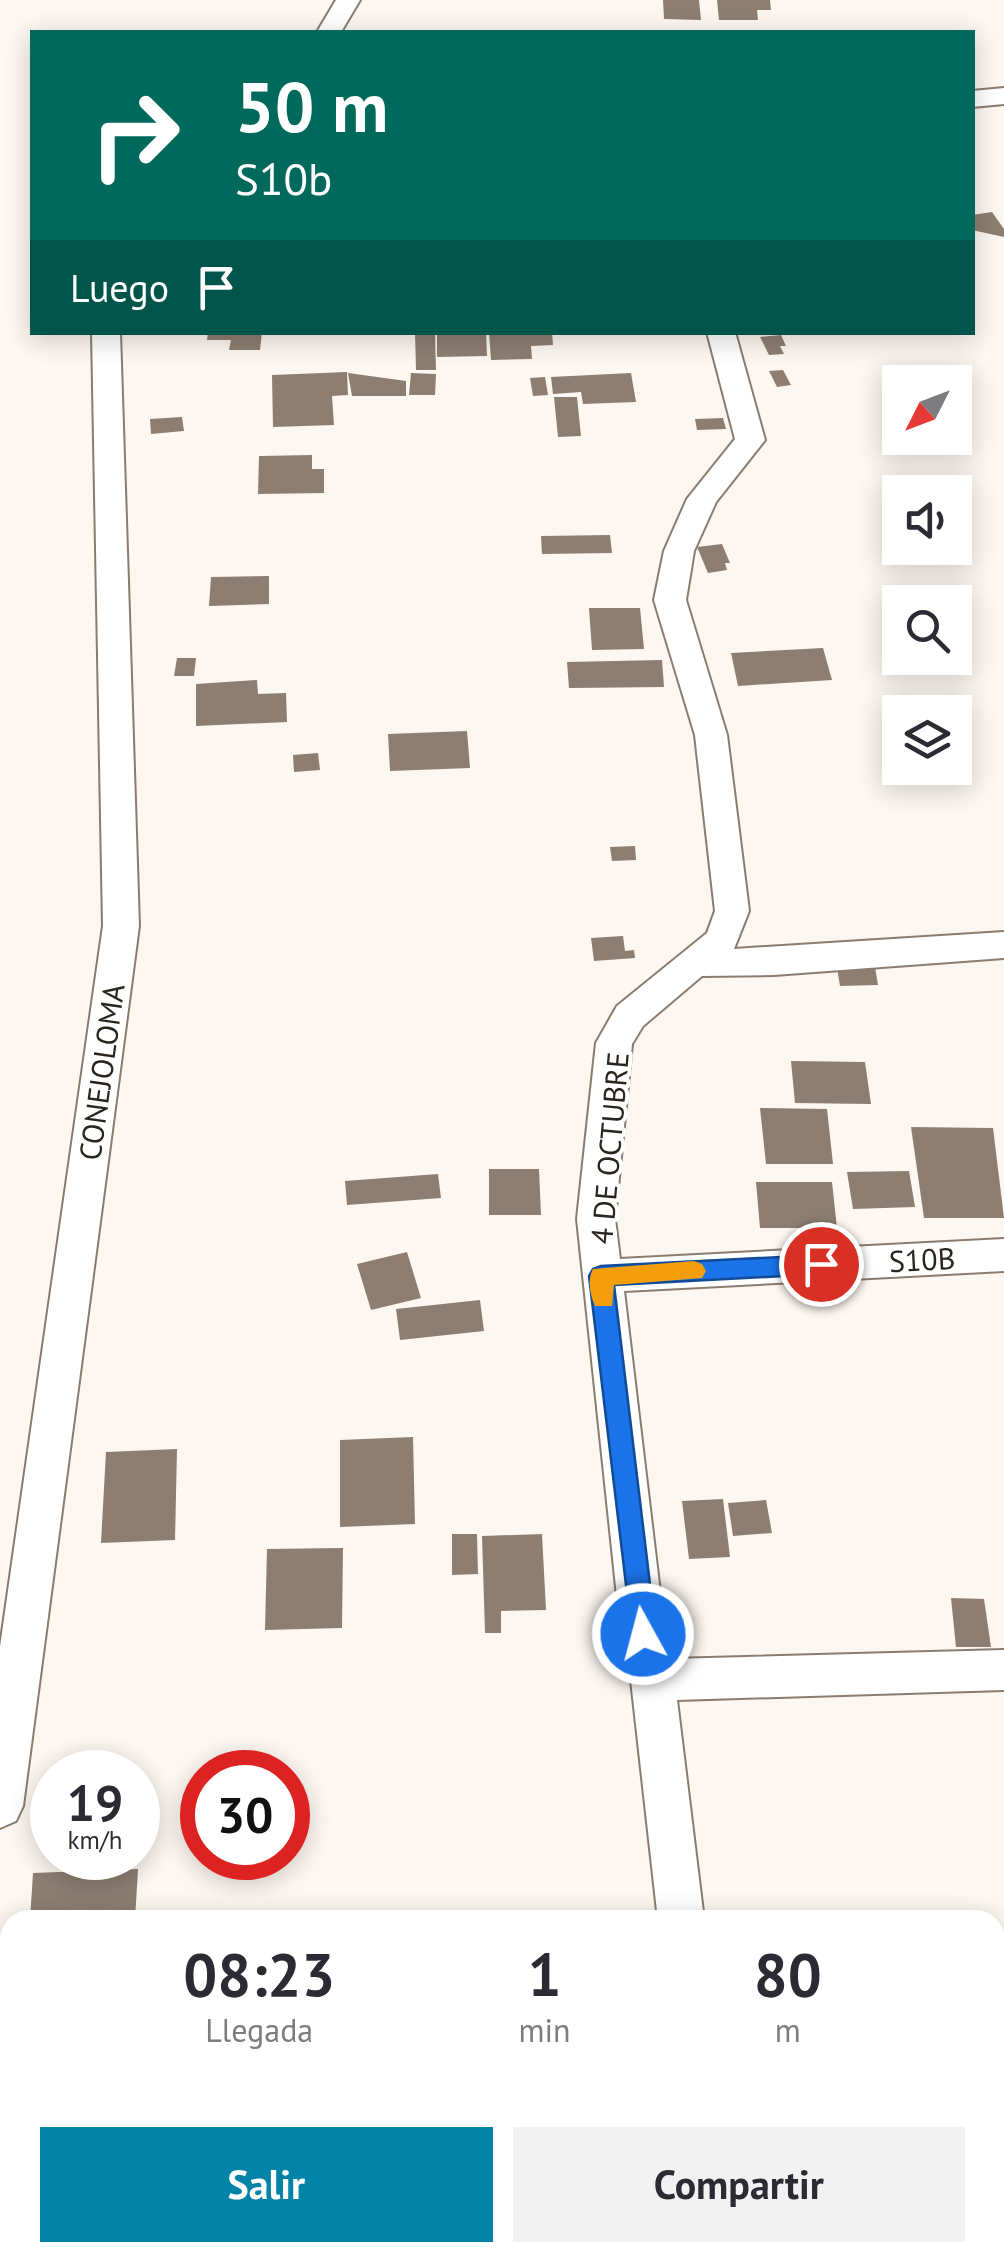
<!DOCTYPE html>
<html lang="es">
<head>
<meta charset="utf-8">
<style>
  :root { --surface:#fff; --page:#f2f2f3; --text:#2b2b33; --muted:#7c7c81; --accent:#0183a7 }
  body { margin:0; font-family:"PT Sans",sans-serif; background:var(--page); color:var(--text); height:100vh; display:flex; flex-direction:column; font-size:38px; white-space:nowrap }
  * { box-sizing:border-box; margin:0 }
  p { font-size:32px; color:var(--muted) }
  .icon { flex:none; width:55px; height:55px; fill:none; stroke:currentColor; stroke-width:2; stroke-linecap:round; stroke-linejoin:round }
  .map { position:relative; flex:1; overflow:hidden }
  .sheet { position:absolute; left:0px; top:1910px; width:1005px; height:352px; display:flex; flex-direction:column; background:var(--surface); border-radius:30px 30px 0 0; box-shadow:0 5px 25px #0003 }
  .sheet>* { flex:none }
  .hud { position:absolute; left:30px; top:30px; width:945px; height:305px; border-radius:0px; box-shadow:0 5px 25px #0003; background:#00695c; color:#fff; overflow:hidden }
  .needle { width:65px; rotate:228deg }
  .controls { position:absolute; left:882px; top:365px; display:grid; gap:20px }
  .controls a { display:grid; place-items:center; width:90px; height:90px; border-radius:0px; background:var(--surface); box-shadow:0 5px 25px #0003; font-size:50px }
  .speed { position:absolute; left:30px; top:1750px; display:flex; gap:20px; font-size:50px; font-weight:700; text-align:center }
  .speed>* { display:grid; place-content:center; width:130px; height:130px; border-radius:50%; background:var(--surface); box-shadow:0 5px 25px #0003; line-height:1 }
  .speed small { font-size:25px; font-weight:400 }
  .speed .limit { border:15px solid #d22; background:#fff; color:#111 }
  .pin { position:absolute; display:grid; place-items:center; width:85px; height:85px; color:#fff; margin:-42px; border:5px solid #fff; border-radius:50%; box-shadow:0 2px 10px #0007 }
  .me { position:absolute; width:110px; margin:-55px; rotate:353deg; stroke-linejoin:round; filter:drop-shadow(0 0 8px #0008) }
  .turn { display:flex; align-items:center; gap:35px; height:210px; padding:0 40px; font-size:45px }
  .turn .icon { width:130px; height:130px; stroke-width:2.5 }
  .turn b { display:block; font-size:70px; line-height:85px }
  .then { display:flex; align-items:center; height:95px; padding:0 40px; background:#0003; gap:20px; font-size:38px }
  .eta { display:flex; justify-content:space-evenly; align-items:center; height:170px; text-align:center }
  .eta b { font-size:60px; font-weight:600; line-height:70px }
  .cta { display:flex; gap:20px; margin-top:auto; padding:20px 40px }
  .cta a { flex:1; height:115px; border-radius:0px; background:var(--accent); color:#fff; font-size:40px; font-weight:600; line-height:115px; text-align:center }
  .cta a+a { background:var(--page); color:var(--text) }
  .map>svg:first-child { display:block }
  .building { fill:#8d7e71 }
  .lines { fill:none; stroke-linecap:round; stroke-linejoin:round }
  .minor-casing { stroke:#8b7c6f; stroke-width:4 }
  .minor { fill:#fff; fill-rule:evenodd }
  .route { fill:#1a73e8; stroke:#114b97; stroke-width:2.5 }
  .slow { fill:#f59e0b }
  .labels { text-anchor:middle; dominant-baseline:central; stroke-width:8; stroke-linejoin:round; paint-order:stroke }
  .street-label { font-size:30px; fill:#2a241f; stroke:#fff }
</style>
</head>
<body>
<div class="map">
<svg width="1004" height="2262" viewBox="0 0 1004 2262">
  <rect width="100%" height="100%" fill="#fdf7f1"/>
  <g class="building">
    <polygon points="663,0 699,0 701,20 664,19"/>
    <polygon points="717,0 770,0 771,10 757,10 758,20 719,20"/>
    <polygon points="992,212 1004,229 1004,237 972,230 972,215"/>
    <polygon points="208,332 262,332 260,350 229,350 231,340 207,340"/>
    <polygon points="415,332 435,332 436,370 416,370"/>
    <polygon points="437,332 486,332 487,356 437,357"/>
    <polygon points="489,332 552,332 553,345 531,346 532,359 491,360"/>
    <polygon points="781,335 786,346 780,346 784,354 769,355 760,337"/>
    <polygon points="783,370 791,385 777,387 769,371"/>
    <polygon points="347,372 348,395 332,396 334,425 273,427 272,375"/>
    <polygon points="348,373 406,381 406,396 352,396"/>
    <polygon points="411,373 436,374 435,395 409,395"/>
    <polygon points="631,373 636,402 583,404 581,392 553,394 551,377"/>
    <polygon points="545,377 548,395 533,396 530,378"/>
    <polygon points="554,397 577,397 581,436 558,437"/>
    <polygon points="182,417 184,431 151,434 150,419"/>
    <polygon points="723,418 726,429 697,430 695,419"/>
    <polygon points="312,455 312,469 324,469 324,493 258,494 259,456"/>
    <polygon points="610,535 612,553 542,554 541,536"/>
    <polygon points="722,544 730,563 725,563 727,570 708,573 697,547"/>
    <polygon points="269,576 269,604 209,606 211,577"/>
    <polygon points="589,608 640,608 644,649 592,650"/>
    <polygon points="823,648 832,680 738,686 731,653"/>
    <polygon points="177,658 196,658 194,676 174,676"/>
    <polygon points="662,660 664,687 569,688 567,662"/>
    <polygon points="257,680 258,694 286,693 287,722 196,726 196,684"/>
    <polygon points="467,731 470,768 390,771 388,734"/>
    <polygon points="318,753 320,770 294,772 293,755"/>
    <polygon points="635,846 636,860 612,861 610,847"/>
    <polygon points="623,936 625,951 634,950 635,958 594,961 591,938"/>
    <polygon points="874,961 878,985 840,986 836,962"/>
    <polygon points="791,1061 865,1062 871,1104 795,1103"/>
    <polygon points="760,1108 827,1109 833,1164 766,1164"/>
    <polygon points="911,1127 993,1128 1004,1218 924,1218"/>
    <polygon points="489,1169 539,1169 541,1215 489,1215"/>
    <polygon points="909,1171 915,1207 853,1209 847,1172"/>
    <polygon points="438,1174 441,1198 347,1205 345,1181"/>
    <polygon points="756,1182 832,1182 837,1228 760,1228"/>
    <polygon points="407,1252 421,1298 371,1310 357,1264"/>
    <polygon points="480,1300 484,1331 400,1340 396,1309"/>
    <polygon points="413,1437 415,1524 340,1527 340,1440"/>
    <polygon points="177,1449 175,1540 101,1543 106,1452"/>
    <polygon points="723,1499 730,1557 689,1559 682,1501"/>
    <polygon points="766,1500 772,1533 733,1536 728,1503"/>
    <polygon points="452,1534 477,1534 478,1574 452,1575"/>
    <polygon points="542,1534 546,1610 501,1611 501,1633 485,1633 482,1536"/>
    <polygon points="343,1548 342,1628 265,1630 267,1549"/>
    <polygon points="951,1598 984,1599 991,1647 956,1647"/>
    <polygon points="138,1869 135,1920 30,1920 33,1873"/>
    <polygon points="995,1947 1004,1947 1004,2061 995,2062"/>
    <polygon points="995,2139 1004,2176 1004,2210 995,2211"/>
  </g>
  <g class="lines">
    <g class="minor-casing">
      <g id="minor">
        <polygon points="336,0 360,0 341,32 317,32"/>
        <polygon points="1004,88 1004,104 972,107 972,91"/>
        <polygon points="92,332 120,332 139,926 23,1806 16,1821 0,1828 0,1647 103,926"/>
        <polygon points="707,332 735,332 765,440 716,502 694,551 686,600 727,735 749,911 734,949 1004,932 1004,958 774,975 702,976 643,1026 632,1044 615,1219 620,1259 1004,1239 1004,1271 624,1291 665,1634 670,1659 1004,1650 1004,1690 677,1700 704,1920 658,1920 631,1680 621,1634 577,1219 596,1043 617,1006 707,933 715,911 695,735 654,600 664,551 687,499 735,439"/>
        <polygon points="195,2252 475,2252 478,2262 192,2262"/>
        <polygon points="648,2252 698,2252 697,2262 647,2262"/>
      </g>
    </g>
    <use href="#minor" class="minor"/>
  </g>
  <polygon class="route" points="821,1255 829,1258 833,1264 829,1271 821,1274 614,1285 656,1634 652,1643 643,1647 633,1643 589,1276 593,1269 601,1266"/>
  <path class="slow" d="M694,1261L702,1264L706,1271L702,1278L614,1285L612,1306H595C590,1295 587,1280 593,1269Z"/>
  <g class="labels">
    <g class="street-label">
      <text transform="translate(101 1072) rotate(-82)">CONEJOLOMA</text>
      <text transform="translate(609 1148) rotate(-85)">4 DE OCTUBRE</text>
      <text transform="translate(922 1259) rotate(-3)">S10B</text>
    </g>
  </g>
</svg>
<div class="controls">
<a><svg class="needle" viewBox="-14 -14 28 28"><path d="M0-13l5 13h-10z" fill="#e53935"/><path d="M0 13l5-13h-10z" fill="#7c7c81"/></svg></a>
<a><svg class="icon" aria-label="sound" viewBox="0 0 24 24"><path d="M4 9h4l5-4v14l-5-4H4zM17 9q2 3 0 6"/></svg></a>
<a><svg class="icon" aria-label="search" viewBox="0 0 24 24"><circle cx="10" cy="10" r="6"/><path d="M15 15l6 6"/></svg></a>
<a><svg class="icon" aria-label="layers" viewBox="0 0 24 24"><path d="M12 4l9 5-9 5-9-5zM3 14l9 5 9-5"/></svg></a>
</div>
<div class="speed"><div>19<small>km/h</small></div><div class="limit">30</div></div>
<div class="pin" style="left:821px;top:1264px;background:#d93025"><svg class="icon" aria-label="arrive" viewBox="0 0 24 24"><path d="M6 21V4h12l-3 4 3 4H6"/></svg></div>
<svg class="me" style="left:643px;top:1634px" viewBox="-20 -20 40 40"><circle r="17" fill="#1a73e8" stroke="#fff" stroke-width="3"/><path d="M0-11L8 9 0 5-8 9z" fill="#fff"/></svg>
<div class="hud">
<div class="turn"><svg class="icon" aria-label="right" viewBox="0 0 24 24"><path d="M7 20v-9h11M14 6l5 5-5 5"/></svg><div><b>50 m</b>S10b</div></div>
<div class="then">Luego<svg class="icon" aria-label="arrive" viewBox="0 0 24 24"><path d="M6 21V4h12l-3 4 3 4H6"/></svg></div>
</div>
<section class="sheet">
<div class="eta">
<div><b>08:23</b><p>Llegada</p></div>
<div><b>1</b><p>min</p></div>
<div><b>80</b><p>m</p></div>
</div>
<div class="cta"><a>Salir</a><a>Compartir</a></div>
</section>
</div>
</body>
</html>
